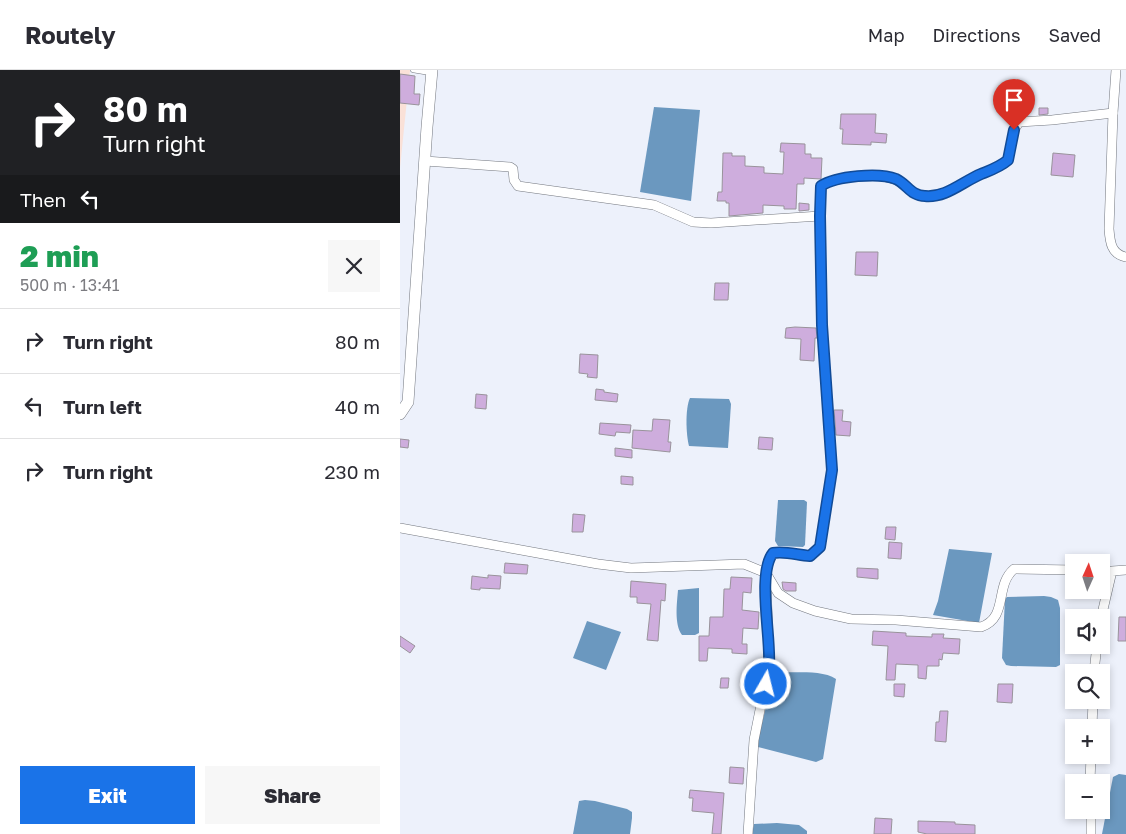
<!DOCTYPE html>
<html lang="en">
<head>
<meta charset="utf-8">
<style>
  :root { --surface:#fff; --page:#f7f7f7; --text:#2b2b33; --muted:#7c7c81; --line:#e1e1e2; --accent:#1a73e8 }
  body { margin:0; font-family:"Golos Text",sans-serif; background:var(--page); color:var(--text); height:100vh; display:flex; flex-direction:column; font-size:19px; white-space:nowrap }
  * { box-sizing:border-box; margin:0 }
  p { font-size:16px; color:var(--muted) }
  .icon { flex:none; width:28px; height:28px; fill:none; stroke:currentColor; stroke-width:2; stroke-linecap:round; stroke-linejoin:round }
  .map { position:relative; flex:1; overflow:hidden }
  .details { display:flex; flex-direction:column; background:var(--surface); width:400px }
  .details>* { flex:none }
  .hud { background:#202124; color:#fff; overflow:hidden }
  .needle { width:32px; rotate:3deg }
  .controls { position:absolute; left:665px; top:484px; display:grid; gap:10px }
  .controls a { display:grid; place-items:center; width:45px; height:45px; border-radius:0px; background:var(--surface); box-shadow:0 2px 8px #0003; font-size:25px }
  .pin { position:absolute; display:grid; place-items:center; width:42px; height:42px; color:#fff; margin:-51px -21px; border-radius:50% 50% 50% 0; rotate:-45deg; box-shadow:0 0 5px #0007 }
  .pin .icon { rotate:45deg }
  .me { position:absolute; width:55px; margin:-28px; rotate:8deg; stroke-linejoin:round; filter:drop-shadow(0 0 4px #0008) }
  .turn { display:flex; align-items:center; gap:18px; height:105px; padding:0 20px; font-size:22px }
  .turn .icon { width:65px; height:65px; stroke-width:2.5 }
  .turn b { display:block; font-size:35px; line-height:42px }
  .then { display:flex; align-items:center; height:48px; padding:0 20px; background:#0003; gap:10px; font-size:19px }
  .round { display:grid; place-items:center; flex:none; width:52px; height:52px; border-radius:0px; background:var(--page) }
  .summary { display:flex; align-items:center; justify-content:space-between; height:85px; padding:0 20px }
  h1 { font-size:30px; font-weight:800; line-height:38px; color:#1e9e55 }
  .primary-button { display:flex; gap:10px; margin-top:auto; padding:10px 20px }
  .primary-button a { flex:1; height:58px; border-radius:0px; background:var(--accent); color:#fff; font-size:20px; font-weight:800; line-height:58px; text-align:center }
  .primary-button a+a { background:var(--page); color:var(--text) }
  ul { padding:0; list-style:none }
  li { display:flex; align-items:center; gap:15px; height:65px; padding:0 20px; border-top:1px solid var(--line) }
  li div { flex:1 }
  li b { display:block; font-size:19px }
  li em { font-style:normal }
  header { display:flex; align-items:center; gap:30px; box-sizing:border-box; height:70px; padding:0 25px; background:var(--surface); border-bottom:1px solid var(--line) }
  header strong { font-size:24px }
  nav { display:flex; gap:28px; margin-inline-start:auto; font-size:18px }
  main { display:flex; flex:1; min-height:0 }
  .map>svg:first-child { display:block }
  .industrial { fill:#fae1d8 }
  .water { fill:#6b98bf }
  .building { fill:#ceaddd; stroke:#99939b }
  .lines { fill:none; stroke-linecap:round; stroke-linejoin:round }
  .service-casing { stroke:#73777f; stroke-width:5.5 }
  .minor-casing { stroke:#73777f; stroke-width:10 }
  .tertiary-casing { stroke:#73777f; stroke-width:12 }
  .service { stroke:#fff; stroke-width:4.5 }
  .minor { stroke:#fff; stroke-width:9 }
  .tertiary { stroke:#fff; stroke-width:11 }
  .route-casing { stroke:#114b97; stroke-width:12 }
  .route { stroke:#1a73e8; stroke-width:9 }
</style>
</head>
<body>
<header>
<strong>Routely</strong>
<nav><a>Map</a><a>Directions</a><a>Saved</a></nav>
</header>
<main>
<section class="details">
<div class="hud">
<div class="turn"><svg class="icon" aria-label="right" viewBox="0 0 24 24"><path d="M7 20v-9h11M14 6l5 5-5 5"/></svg><div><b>80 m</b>Turn right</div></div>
<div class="then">Then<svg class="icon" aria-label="left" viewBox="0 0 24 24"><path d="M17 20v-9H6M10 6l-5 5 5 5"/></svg></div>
</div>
<div class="summary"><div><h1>2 min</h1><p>500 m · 13:41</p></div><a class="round"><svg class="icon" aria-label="close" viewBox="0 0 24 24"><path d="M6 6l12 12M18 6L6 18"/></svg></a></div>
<ul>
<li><svg class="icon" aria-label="right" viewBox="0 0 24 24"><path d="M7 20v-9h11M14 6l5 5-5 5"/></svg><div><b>Turn right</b></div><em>80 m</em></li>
<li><svg class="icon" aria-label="left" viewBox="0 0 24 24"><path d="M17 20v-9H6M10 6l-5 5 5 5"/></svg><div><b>Turn left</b></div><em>40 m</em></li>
<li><svg class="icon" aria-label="right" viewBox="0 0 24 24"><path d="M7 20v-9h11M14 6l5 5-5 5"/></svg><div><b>Turn right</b></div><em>230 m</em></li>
</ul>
<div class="primary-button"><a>Exit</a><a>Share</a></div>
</section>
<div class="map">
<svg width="726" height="764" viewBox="0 0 726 764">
  <rect width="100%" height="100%" fill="#edf1fb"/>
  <polygon class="industrial" points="0,0 10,0 0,98"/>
  <g class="water">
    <polygon points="254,37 300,40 291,131 240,122"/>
    <path d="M290,328L329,329L331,334L328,378L289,376C286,365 285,338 290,328Z"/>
    <polygon points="378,430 404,430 407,432 405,475 403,477 378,476 375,471"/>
    <polygon points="549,479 592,483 579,553 533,545 538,531"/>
    <path d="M299,518V563L295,565H282C274,554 277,533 278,520Z"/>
    <polygon points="644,526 651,527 658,530 660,538 660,595 656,597 611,596 606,595 602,588 605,529 607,527"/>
    <polygon points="187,551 221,562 206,600 173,588"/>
    <path d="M383,602C398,603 423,600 436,609L423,689L416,692L358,677V669L373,609Z"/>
    <polygon points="719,704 726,705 726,764 702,764 713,707"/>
    <polygon points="185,730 195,731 227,739 232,742 232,748 230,764 173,764 179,731"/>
    <polygon points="377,753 399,755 407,761 407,764 352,764 354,754"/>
  </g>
  <g class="building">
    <polygon points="0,4 15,6 14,24 20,24 19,35 0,33"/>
    <polygon points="639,38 648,38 648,44 639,45"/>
    <polygon points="441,44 476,44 475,63 487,64 486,73 471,72 471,75 442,74 443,59 440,59"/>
    <polygon points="381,73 405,74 405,84 411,84 411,88 422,88 421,109 404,108 404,114 397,114 396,139 384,139 384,136 363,135 363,143 329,146 329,133 326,133 326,131 317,131 318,122 322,122 323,83 332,83 332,86 345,86 345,96 364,97 364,103 383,104 384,82 380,82"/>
    <polygon points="653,83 675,85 673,107 651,105"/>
    <polygon points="399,133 409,134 409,140 399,141"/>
    <polygon points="456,182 478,182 477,206 455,205"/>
    <polygon points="315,213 329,213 328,230 314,230"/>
    <polygon points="395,257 416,258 417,268 415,268 414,291 400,290 401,269 385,268 386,258"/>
    <polygon points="180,284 198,285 197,308 187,307 188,304 179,303"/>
    <polygon points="196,319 204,320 204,322 218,324 217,332 195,330"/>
    <polygon points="76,324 87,325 86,339 75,338"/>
    <polygon points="434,340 443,340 442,351 451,352 450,366 436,365"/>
    <polygon points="253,349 270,350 268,372 271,372 270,382 232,378 233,360 252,361"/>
    <polygon points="200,353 231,355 230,363 216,362 215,366 199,364"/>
    <polygon points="359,367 373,368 372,380 358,379"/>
    <polygon points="0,369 9,370 8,378 0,377"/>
    <polygon points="215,378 232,380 232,388 215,386"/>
    <polygon points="221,406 233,407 233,415 221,414"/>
    <polygon points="173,444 185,445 183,462 172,462"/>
    <polygon points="486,457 496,457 495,470 485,469"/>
    <polygon points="489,472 502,473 501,489 488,488"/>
    <polygon points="105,493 128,495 127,504 104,503"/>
    <polygon points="457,498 478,499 478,509 457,507"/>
    <polygon points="88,505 101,506 100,519 80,518 80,520 71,519 72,506 88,508"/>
    <polygon points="331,507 352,508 351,523 343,522 342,540 359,542 358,559 343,558 342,574 347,574 347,584 332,583 332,579 308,578 307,591 299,591 299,566 309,566 310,547 323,547 324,519 330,519"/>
    <polygon points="231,511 266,514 265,531 261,530 258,571 247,570 251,534 237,533 237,527 230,527"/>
    <polygon points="382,512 396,513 396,521 386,521 383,519"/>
    <polygon points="719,547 726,547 726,571 718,571"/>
    <polygon points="473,561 506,563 506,566 532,567 532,564 544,564 543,568 560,569 559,584 543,583 542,590 539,589 539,596 527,596 526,609 518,608 518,595 496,594 495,610 486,610 488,576 472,575"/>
    <polygon points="0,566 15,576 10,583 0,576"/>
    <polygon points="321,608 329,608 328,618 320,618"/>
    <polygon points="494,614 505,614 504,627 494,626"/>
    <polygon points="598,614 613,614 612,633 597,632"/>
    <polygon points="540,641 548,641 546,672 535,671 536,652 539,652"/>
    <polygon points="330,697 344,698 343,714 329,713"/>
    <polygon points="290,720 324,723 321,764 312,764 314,743 292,741 293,728 289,728"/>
    <polygon points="475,748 492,749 491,764 474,764"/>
    <polygon points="518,751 555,752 555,754 575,755 575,764 527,764 518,762"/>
  </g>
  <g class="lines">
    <g class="service-casing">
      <polyline id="service" points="13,0 31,3"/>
    </g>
    <g class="minor-casing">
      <g id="minor">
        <path d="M713,43L709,159C710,172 711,184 726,187"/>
        <polyline points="25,91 110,97 113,99 114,110 118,116 254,135 293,152 311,153 420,146"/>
        <path d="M0,458L198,494L231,498L344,494L366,503L378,523L393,533L415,541L451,549L496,550L581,557C609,547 594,516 614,499L674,500"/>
        <polyline points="701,548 712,501 726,500"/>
        <polyline points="694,602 697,575"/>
        <polyline points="692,658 693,630"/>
        <polyline points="690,712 691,685"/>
        <polyline points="691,740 691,764"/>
        <path d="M348,764L354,670L369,595L366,503L370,487L373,483C386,481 397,485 410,486L420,477L432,400L422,255L420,146L421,116C436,106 479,102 496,110C507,114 511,126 525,126C547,128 562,112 581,104C591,100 599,97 608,90L614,60L619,52L652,50L713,43L716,0"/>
      </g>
    </g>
    <g class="tertiary-casing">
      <polyline id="tertiary" points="0,344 8,332 27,57 32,0"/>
    </g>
    <use href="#service" class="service"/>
    <use href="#minor" class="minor"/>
    <use href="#tertiary" class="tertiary"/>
  </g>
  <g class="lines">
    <g class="route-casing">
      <path id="route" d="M366,614C367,607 369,601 369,594C371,567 357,503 373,483C386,481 397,485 410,486L420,477L432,400L422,255L420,146L421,116C436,106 479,102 496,109C507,114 511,126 525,126C546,128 562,112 581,104C591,100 600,97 608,90L614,60"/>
    </g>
    <use href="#route" class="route"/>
  </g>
</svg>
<div class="controls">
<a><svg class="needle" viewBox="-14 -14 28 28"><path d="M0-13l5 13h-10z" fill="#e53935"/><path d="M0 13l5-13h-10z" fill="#7c7c81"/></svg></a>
<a><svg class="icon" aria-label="sound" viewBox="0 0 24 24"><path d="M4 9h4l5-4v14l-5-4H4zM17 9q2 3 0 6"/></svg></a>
<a><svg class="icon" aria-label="search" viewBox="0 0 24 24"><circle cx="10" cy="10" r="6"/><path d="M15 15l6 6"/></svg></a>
<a>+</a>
<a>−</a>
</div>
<div class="pin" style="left:614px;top:60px;background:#d93025"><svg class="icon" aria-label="arrive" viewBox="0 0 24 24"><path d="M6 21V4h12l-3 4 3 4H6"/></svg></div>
<svg class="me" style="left:366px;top:614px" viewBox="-20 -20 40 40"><circle r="17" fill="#1a73e8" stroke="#fff" stroke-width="3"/><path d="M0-11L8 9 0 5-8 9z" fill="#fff"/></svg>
</div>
</main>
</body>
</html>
